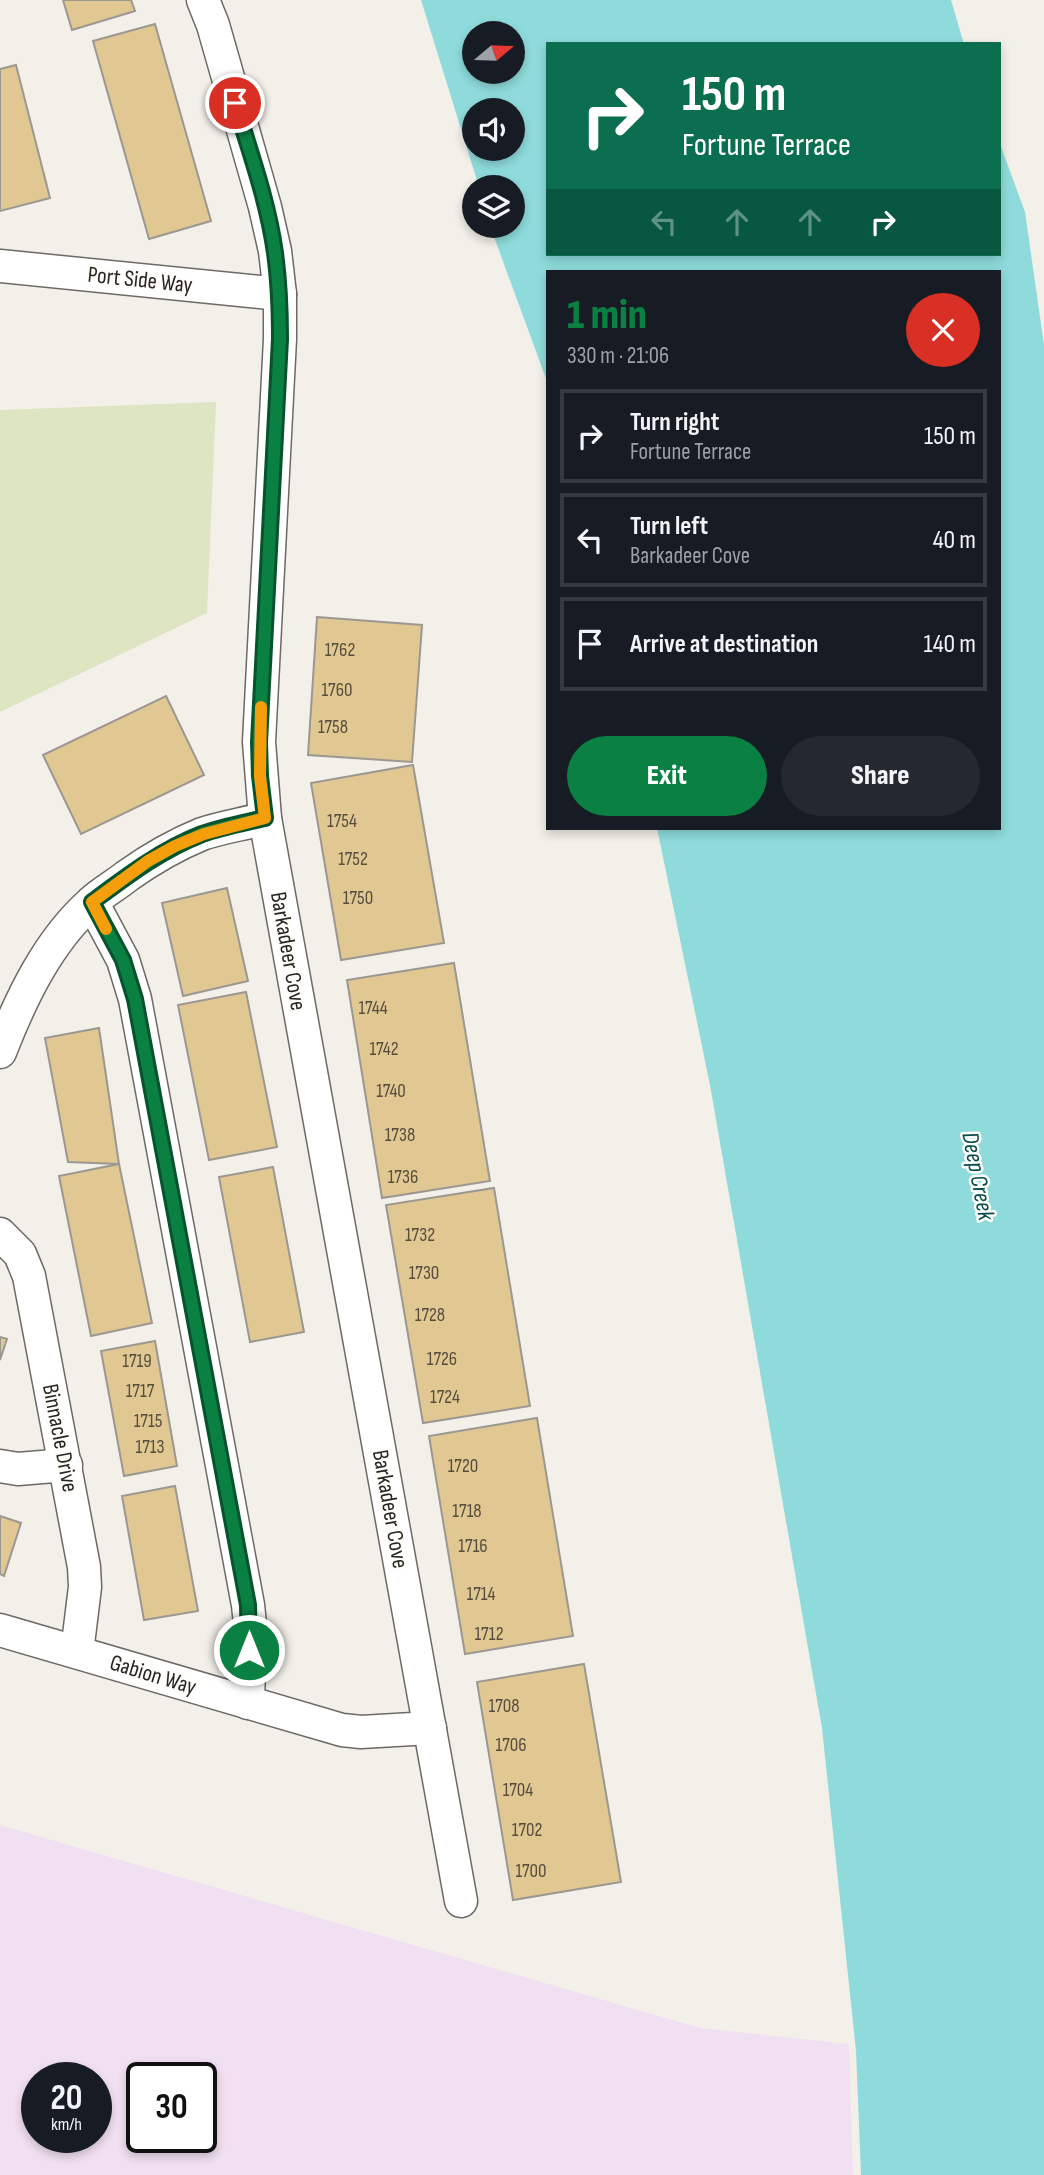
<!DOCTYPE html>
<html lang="en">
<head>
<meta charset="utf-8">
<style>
  :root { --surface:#171b24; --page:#242831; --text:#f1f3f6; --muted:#9ea1a6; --line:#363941; --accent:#0b8043 }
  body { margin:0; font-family:"Sofia Sans Condensed",sans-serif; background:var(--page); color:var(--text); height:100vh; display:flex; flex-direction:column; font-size:26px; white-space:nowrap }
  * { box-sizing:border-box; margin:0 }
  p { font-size:23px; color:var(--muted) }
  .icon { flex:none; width:38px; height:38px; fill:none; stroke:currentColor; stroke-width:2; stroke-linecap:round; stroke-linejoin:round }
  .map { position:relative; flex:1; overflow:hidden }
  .drawer { position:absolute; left:546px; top:270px; width:455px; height:560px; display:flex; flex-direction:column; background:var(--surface); border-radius:0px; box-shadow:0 4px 10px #0003 }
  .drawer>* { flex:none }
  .banner { position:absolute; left:546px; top:42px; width:455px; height:214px; border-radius:0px; box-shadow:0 4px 10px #0003; background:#0b6e4f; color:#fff; overflow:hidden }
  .needle { width:46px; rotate:71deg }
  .controls { position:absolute; left:462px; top:21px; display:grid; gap:14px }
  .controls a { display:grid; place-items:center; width:63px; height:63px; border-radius:50%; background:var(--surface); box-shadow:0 4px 10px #0003; font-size:35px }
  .speed { position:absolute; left:21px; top:2062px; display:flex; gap:14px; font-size:35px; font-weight:700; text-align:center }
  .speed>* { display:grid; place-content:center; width:91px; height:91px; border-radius:50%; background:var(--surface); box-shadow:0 4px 10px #0003; line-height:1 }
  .speed small { font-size:18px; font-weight:400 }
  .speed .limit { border:4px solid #111; border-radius:10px; background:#fff; color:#111 }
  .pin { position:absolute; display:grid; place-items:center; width:60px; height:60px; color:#fff; margin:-30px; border:4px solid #fff; border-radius:50%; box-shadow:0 2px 7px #0007 }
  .me { position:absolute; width:77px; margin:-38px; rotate:0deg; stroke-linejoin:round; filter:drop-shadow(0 0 5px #0008) }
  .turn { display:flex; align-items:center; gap:24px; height:147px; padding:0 21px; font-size:32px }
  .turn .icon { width:91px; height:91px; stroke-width:2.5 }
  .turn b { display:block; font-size:49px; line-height:60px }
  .lanes { display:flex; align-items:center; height:66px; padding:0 21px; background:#0003; justify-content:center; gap:35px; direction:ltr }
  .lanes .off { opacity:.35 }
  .round { display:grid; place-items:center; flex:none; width:74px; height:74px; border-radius:37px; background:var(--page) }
  .summary { display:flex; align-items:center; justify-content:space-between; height:119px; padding:0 21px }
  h1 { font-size:42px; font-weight:800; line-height:52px; color:var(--accent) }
  .cta { display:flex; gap:14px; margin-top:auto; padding:14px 21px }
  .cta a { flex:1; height:80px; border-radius:42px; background:var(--accent); color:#fff; font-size:28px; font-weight:800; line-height:80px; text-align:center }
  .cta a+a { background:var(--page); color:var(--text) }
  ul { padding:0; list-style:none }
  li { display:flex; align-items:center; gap:21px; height:94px; margin:0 14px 10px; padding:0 7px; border:4px solid var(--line); border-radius:0px }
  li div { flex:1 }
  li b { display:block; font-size:26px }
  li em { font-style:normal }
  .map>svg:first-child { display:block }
  .industrial { fill:#f1e0f1; fill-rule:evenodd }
  .green { fill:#dde5c3 }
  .water { fill:#8fdbdb; fill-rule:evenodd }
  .building { fill:#e1c792; stroke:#9b9892; stroke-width:2 }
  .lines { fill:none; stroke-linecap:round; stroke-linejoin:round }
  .minor-casing { stroke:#6d6a65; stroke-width:35 }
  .minor { stroke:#fff; stroke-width:32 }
  .route-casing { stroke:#07532c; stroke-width:18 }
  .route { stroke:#0b8043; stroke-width:12 }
  .slow { stroke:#f59e0b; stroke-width:12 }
  .labels { text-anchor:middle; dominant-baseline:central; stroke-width:5; stroke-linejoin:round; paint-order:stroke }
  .number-label { font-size:19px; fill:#554e3e }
  .street-label { font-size:23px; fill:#262522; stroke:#fffdf9 }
  .water-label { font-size:24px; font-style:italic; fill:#054c4d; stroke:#fffdf9 }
</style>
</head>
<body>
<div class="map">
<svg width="1044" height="2175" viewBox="0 0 1044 2175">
  <rect width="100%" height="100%" fill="#f3f0e9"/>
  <path class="industrial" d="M0,1825L700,2028L849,2044L853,2175H0ZM37,2077H96V2137H37ZM142,2077H201V2137H142Z"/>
  <polygon class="green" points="216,402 207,613 0,712 0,410"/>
  <path class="water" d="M421,0H951L964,44H548V254H999V141L1025,212L1044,345V2175H861L856,2051L822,1728L710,1085L657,828H999V271H548V384L490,226H513V187H479ZM474,33H513V72H474ZM474,110H513V149H474Z"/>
  <g class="building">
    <polygon points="63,0 131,0 135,11 72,30"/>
    <polygon points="155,24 211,221 149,239 93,41"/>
    <polygon points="16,65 50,198 0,211 0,69"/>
    <polygon points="317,617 422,625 412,762 308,755"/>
    <polygon points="166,696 204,775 81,834 43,755"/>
    <polygon points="413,765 444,943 341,960 311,783"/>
    <polygon points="227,888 248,981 183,996 162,903"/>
    <polygon points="454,963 490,1181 382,1198 347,980"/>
    <polygon points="246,992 277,1147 209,1160 178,1005"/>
    <polygon points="99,1028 119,1164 68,1162 45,1038"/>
    <polygon points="119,1164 152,1323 91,1336 59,1176"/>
    <polygon points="273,1167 304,1332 250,1342 219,1177"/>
    <polygon points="494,1188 530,1406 423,1423 386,1205"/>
    <polygon points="0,1337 7,1339 0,1360"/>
    <polygon points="155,1341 177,1466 124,1476 101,1351"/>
    <polygon points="537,1418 573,1636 465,1654 429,1436"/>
    <polygon points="175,1486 198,1611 144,1620 122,1496"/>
    <polygon points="0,1516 21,1523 4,1576 0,1574"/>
    <polygon points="584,1664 621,1882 513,1900 477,1682"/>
  </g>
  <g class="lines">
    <g class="minor-casing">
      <g id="minor">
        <polyline points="203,0 213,25 265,207 275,251 280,294 280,339 259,742 265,818 461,1901"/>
        <polyline points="0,266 280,294"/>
        <polyline points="92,902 123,960 135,999 248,1605 250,1624 248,1703"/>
        <path d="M0,1052C21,998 48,941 92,902C103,892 116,885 127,876C151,859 175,845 202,834C222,827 245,824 265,818"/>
        <polyline points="0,1234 20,1254 29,1276 84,1567 85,1587 77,1652"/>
        <polyline points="0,1466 18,1469 66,1465"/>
        <polyline points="0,1630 342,1730 361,1732 430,1728"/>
      </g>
    </g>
    <use href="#minor" class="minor"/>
  </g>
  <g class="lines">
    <g class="route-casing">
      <path id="route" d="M235,103C250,152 268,202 275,253C279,282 280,310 280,339L259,742L260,776L265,818C244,823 222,827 202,834C161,850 127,876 92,902L123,960L135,999L248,1605L249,1650"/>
    </g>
    <use href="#route" class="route"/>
    <polyline class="slow" points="106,929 92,902 148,861 175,846 204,834 265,818 260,776 261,707"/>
  </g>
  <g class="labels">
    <g class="number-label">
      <text x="340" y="650">1762</text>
      <text x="337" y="690">1760</text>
      <text x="333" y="727">1758</text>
      <text x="342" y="821">1754</text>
      <text x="353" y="859">1752</text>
      <text x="358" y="898">1750</text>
      <text x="373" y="1008">1744</text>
      <text x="384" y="1049">1742</text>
      <text x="391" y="1091">1740</text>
      <text x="400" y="1135">1738</text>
      <text x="403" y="1177">1736</text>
      <text x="420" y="1235">1732</text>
      <text x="424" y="1273">1730</text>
      <text x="430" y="1315">1728</text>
      <text x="442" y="1359">1726</text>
      <text x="137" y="1361">1719</text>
      <text x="140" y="1391">1717</text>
      <text x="445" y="1397">1724</text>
      <text x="148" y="1421">1715</text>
      <text x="150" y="1447">1713</text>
      <text x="463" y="1466">1720</text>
      <text x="467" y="1511">1718</text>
      <text x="473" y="1546">1716</text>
      <text x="481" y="1594">1714</text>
      <text x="489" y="1634">1712</text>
      <text x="504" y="1706">1708</text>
      <text x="511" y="1745">1706</text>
      <text x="518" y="1790">1704</text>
      <text x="527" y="1830">1702</text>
      <text x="531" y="1871">1700</text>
    </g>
    <g class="street-label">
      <text transform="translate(140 280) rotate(6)">Port Side Way</text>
      <text transform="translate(288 951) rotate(80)">Barkadeer Cove</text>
      <text transform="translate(60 1438) rotate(79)">Binnacle Drive</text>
      <text transform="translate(390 1509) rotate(80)">Barkadeer Cove</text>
      <text transform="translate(153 1675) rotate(17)">Gabion Way</text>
    </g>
    <g class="water-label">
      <text transform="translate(978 1176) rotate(79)">Deep Creek</text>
    </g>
  </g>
</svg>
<div class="controls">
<a><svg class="needle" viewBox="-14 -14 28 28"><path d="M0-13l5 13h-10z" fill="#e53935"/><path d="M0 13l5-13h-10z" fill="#9ea1a6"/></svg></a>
<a><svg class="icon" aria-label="sound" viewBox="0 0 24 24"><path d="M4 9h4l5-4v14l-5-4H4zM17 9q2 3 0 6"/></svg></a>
<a><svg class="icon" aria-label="layers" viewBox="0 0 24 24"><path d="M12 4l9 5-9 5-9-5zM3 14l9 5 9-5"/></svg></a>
</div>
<div class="speed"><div>20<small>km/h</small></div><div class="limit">30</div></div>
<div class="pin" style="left:235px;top:103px;background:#d93025"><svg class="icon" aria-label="arrive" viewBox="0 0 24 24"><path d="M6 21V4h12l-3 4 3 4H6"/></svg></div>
<svg class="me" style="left:249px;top:1650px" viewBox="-20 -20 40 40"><circle r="17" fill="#0b8043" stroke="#fff" stroke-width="3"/><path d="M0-11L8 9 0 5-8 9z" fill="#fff"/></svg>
<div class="banner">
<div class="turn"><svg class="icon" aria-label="right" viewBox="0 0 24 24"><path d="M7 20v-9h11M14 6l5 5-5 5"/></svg><div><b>150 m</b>Fortune Terrace</div></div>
<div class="lanes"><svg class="icon off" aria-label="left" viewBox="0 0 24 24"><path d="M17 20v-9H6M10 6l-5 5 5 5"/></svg><svg class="icon off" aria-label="ahead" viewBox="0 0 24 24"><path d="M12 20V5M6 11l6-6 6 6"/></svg><svg class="icon off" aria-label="ahead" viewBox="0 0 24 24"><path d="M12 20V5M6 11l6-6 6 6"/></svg><svg class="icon" aria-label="right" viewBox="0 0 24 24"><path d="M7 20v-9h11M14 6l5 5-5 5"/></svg></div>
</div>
<section class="drawer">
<div class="summary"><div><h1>1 min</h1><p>330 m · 21:06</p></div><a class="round" style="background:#d93025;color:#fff"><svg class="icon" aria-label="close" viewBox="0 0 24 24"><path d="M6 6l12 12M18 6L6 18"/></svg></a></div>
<ul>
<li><svg class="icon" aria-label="right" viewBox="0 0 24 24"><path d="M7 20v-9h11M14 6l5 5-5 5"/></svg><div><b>Turn right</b><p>Fortune Terrace</p></div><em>150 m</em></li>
<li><svg class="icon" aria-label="left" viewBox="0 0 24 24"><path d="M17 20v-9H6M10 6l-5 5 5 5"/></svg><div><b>Turn left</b><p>Barkadeer Cove</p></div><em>40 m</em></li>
<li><svg class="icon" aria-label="arrive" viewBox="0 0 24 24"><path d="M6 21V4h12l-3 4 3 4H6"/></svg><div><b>Arrive at destination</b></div><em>140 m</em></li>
</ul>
<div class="cta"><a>Exit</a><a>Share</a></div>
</section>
</div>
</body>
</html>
